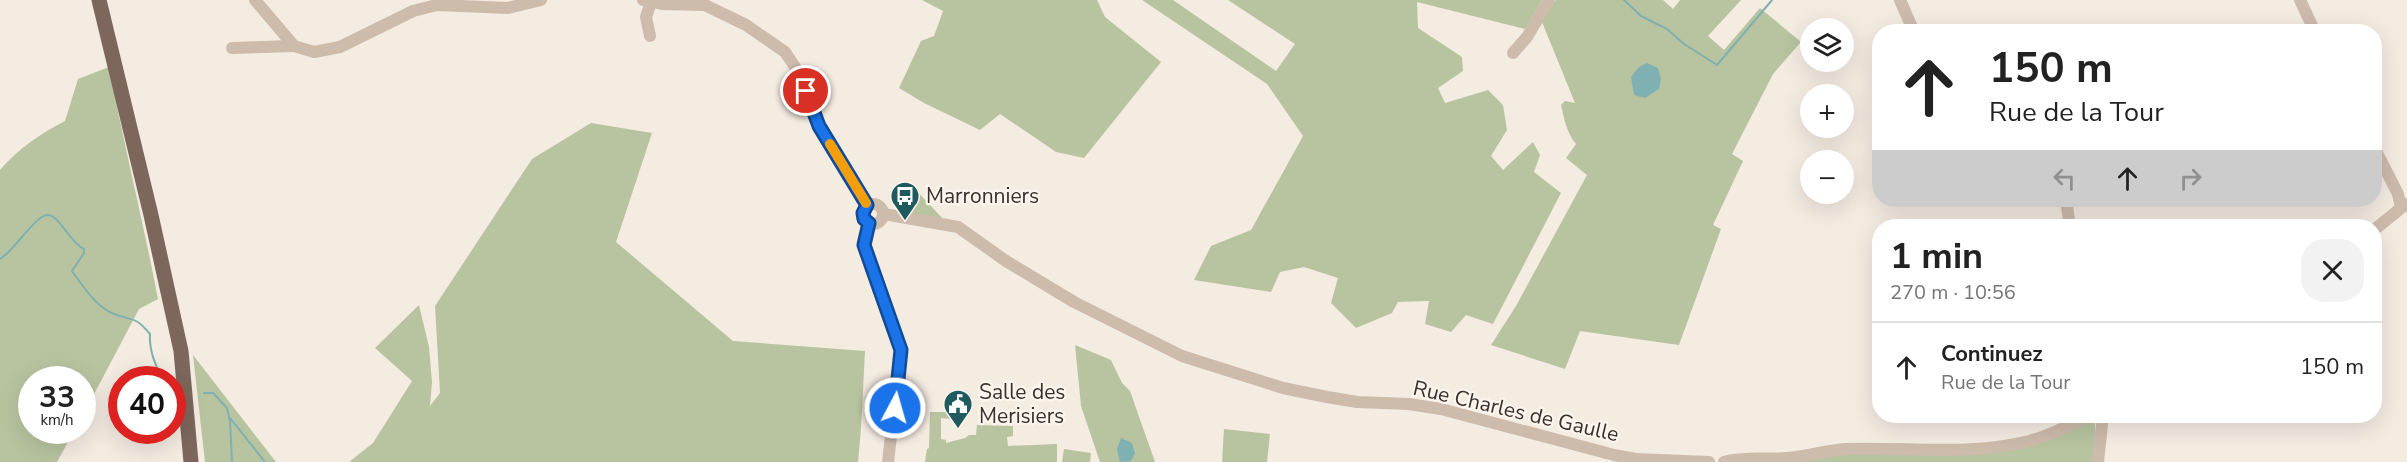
<!DOCTYPE html>
<html lang="fr">
<head>
<meta charset="utf-8">
<style>
  :root { --surface:#fff; --page:#f2f2f2; --text:#222; --muted:#767676; --line:#e0e0e0 }
  body { margin:0; font-family:"Nunito Sans",sans-serif; background:var(--page); color:var(--text); height:100vh; display:flex; flex-direction:column; font-size:22px; white-space:nowrap }
  * { box-sizing:border-box; margin:0 }
  p { font-size:20px; color:var(--muted) }
  .icon { flex:none; width:33px; height:33px; fill:none; stroke:currentColor; stroke-width:2; stroke-linecap:round; stroke-linejoin:round }
  .map { position:relative; flex:1; overflow:hidden }
  .drawer { position:absolute; left:1872px; top:219px; width:510px; height:204px; display:flex; flex-direction:column; background:var(--surface); border-radius:24px; box-shadow:0 6px 24px #0002 }
  .drawer>* { flex:none }
  .banner { position:absolute; left:1872px; top:24px; width:510px; height:183px; border-radius:24px; box-shadow:0 6px 24px #0002; background:#fff; color:var(--text); overflow:hidden }
  .controls { position:absolute; left:1800px; top:18px; display:grid; gap:12px }
  .controls a { display:grid; place-items:center; width:54px; height:54px; border-radius:50%; background:var(--surface); box-shadow:0 6px 24px #0002; font-size:30px }
  .speed { position:absolute; left:18px; top:366px; display:flex; gap:12px; font-size:30px; font-weight:700; text-align:center }
  .speed>* { display:grid; place-content:center; width:78px; height:78px; border-radius:50%; background:var(--surface); box-shadow:0 6px 24px #0002; line-height:1 }
  .speed small { font-size:15px; font-weight:400 }
  .speed .limit { border:9px solid #d22; background:#fff; color:#111 }
  .pin { position:absolute; display:grid; place-items:center; width:51px; height:51px; color:#fff; margin:-26px; border:3px solid #fff; border-radius:50%; box-shadow:0 2px 6px #0007 }
  .me { position:absolute; width:66px; margin:-33px; rotate:6deg; stroke-linejoin:round; filter:drop-shadow(0 0 4px #0008) }
  .turn { display:flex; align-items:center; gap:21px; height:126px; padding:0 18px; font-size:27px }
  .turn .icon { width:78px; height:78px; stroke-width:2.5 }
  .turn b { display:block; font-size:42px; line-height:51px }
  .lanes { display:flex; align-items:center; height:57px; padding:0 18px; background:#0003; justify-content:center; gap:30px; direction:ltr }
  .lanes .off { opacity:.35 }
  .round { display:grid; place-items:center; flex:none; width:63px; height:63px; border-radius:24px; background:var(--page) }
  .head { display:flex; align-items:center; justify-content:space-between; height:102px; padding:0 18px }
  h1 { font-size:36px; font-weight:700; line-height:45px }
  ul { padding:0; list-style:none }
  li { display:flex; align-items:center; gap:18px; height:90px; padding:0 18px; border-top:2px solid var(--line) }
  li div { flex:1 }
  li b { display:block; font-size:22px }
  li em { font-style:normal }
  .map>svg:first-child { display:block }
  .green { fill:#b8c4a0 }
  .water { fill:#7fb0b2 }
  .lines { fill:none; stroke-linecap:round; stroke-linejoin:round }
  .stream { stroke:#7fb0b2; stroke-width:2 }
  .minor { stroke:#cdbbac; stroke-width:12 }
  .major { stroke:#7d675c; stroke-width:15 }
  .route-casing { stroke:#114b97; stroke-width:15 }
  .route { stroke:#1a73e8; stroke-width:10 }
  .slow { stroke:#f59e0b; stroke-width:10 }
  .labels { text-anchor:middle; dominant-baseline:central; stroke-width:4.5; stroke-linejoin:round; paint-order:stroke }
  .poi-label { font-size:21px; fill:#3b302b; stroke:#fbf5ee; text-anchor:start }
  .street-label { font-size:21px; fill:#3b302b; stroke:#fbf5ee }
</style>
</head>
<body>
<div class="map">
<svg width="2407" height="462" viewBox="0 0 2407 462">
  <rect width="100%" height="100%" fill="#f4ebe1"/>
  <g class="green">
    <polygon points="922,0 1097,0 1105,17 1161,62 1084,158 1056,152 1000,114 980,130 924,103 899,88 921,41 934,36 943,11"/>
    <polygon points="1142,0 1173,0 1276,71 1295,44 1228,0 1542,0 1525,29 1417,2 1418,28 1462,57 1463,71 1438,88 1445,103 1488,90 1503,105 1507,130 1491,156 1503,170 1533,142 1540,155 1534,172 1561,193 1493,324 1466,315 1451,332 1425,324 1429,301 1398,302 1392,313 1356,328 1331,303 1338,278 1304,267 1280,272 1271,292 1194,280 1211,246 1251,230 1303,136 1267,84"/>
    <path d="M1556,0H1663L1673,9L1680,0H1741L1708,36L1724,50L1760,8L1801,42L1773,74L1732,154L1743,161L1713,225L1721,229L1679,345L1580,331L1565,369L1491,345L1516,306L1587,175L1566,158L1576,144C1567,134 1564,118 1561,105L1565,101L1575,103L1542,22L1548,8Z"/>
    <path d="M109,67C124,145 143,221 158,299L139,309L83,415L82,380H32V430L74,431L57,462H0V170C19,148 40,134 65,121L78,79Z"/>
    <path d="M591,123L652,133L616,242L733,341L865,351C863,388 862,425 858,462H349L373,443L412,381L375,348L419,305L429,347L432,382L430,406L440,393L435,306L532,159Z"/>
    <polygon points="915,189 944,220 900,211"/>
    <polygon points="1075,345 1111,360 1122,383 1130,391 1155,462 1100,462 1081,406"/>
    <polygon points="193,355 276,462 205,462"/>
    <polygon points="930,412 952,412 952,419 941,418 941,439 946,440 946,443 965,438 969,435 976,435 977,425 1013,426 1013,436 1007,437 1008,446 1057,444 1057,462 925,462 927,449 929,448"/>
    <polygon points="2095,417 2096,462 1753,462 1859,451 1955,454 2029,447"/>
    <polygon points="1224,429 1270,434 1267,462 1222,462"/>
    <polygon points="1064,449 1091,453 1090,462 1062,462"/>
  </g>
  <g class="water">
    <polygon points="1647,63 1658,68 1661,79 1659,89 1645,98 1634,95 1631,77 1639,67"/>
    <polygon points="1121,438 1132,443 1135,453 1131,461 1120,462 1117,449"/>
  </g>
  <g class="lines">
    <g class="stream">
      <polyline points="1624,0 1641,16 1667,29 1684,44 1717,65 1772,0"/>
      <path d="M0,259C13,252 35,216 47,215C59,214 69,242 84,249V253L72,271C83,286 96,307 114,314C134,322 134,315 150,334C149,349 155,368 165,380"/>
      <polyline points="204,393 213,393 227,408 230,421 232,462"/>
      <polyline points="230,418 265,462"/>
    </g>
    <g class="minor">
      <polyline points="255,0 294,46 314,52 340,47 413,11 437,5 508,8 541,0"/>
      <polyline points="643,0 662,4 705,5 746,25 785,52 799,73 819,126 867,205"/>
      <polyline points="1900,0 1914,32"/>
      <polyline points="2300,0 2315,32"/>
      <polyline points="650,36 646,17 651,2"/>
      <polyline points="232,48 294,46"/>
      <polyline points="1513,53 1527,37 1549,0"/>
      <polyline points="2374,147 2398,194 2401,208"/>
      <polyline points="2066,200 2070,226"/>
      <circle cx="873" cy="214" r="10"/>
      <polyline points="884,214 958,227 1006,261 1074,302 1182,356 1283,388 1327,397 1357,402 1409,404 1441,409 1614,455 1636,459 1709,462"/>
      <polyline points="869,223 864,245 901,350 888,462"/>
      <polyline points="2374,230 2406,204"/>
      <path d="M1724,462C1745,456 1766,460 1787,458C1807,457 1826,450 1846,449C1907,447 1969,456 2029,441C2049,436 2070,425 2088,416"/>
      <polyline points="2098,462 2103,416"/>
    </g>
    <polyline class="major" points="99,0 151,215 181,351 191,462"/>
  </g>
  <g class="lines">
    <g class="route-casing">
      <polyline id="route" points="806,91 819,126 867,205 863,213 864,219 869,223 864,245 901,350 895,408"/>
    </g>
    <use href="#route" class="route"/>
    <polyline class="slow" points="830,144 866,203"/>
  </g>
  <defs>
    <g id="bus-pin" transform="scale(1.5)"><path d="M0 17L-7.5 6A9.5 9.5 0 1 1 7.5 6Z" fill="#1f5a5e" stroke="#fbf5ee"/><path d="M-5-6H5V4H4V6H2V4H-2V6H-4V4H-5ZM-3.5-4V0h7V-4ZM-3.5 1.2v1.5H-2V1.2ZM2 1.2v1.5H3.5V1.2Z" fill="#fff"/></g>
    <g id="civic-pin" transform="scale(1.5)"><path d="M0 17L-7.5 6A9.5 9.5 0 1 1 7.5 6Z" fill="#1f5a5e" stroke="#fbf5ee"/><path d="M-.6-6.5H3V-4.5H.6V-3L4-1V1h2V6H-6V1h2V-1L-.6-3ZM-1.2 2.5V6h2.4V2.5Z" fill="#fff"/></g>
  </defs>
  <g fill-rule="evenodd">
    <use href="#bus-pin" x="905" y="196"/>
    <use href="#civic-pin" x="958" y="404"/>
  </g>
  <g class="labels">
    <g class="poi-label">
      <text x="926" y="196">Marronniers</text>
      <text x="979" y="392">Salle des<tspan x="979" dy="24">Merisiers</tspan></text>
    </g>
    <g class="street-label">
      <text transform="translate(1516 411) rotate(13)">Rue Charles de Gaulle</text>
    </g>
  </g>
</svg>
<div class="controls">
<a><svg class="icon" aria-label="layers" viewBox="0 0 24 24"><path d="M12 4l9 5-9 5-9-5zM3 14l9 5 9-5"/></svg></a>
<a>+</a>
<a>−</a>
</div>
<div class="speed"><div>33<small>km/h</small></div><div class="limit">40</div></div>
<div class="pin" style="left:806px;top:91px;background:#d93025"><svg class="icon" aria-label="arrive" viewBox="0 0 24 24"><path d="M6 21V4h12l-3 4 3 4H6"/></svg></div>
<svg class="me" style="left:895px;top:408px" viewBox="-20 -20 40 40"><circle r="17" fill="#1a73e8" stroke="#fff" stroke-width="3"/><path d="M0-11L8 9 0 5-8 9z" fill="#fff"/></svg>
<div class="banner">
<div class="turn"><svg class="icon" aria-label="ahead" viewBox="0 0 24 24"><path d="M12 20V5M6 11l6-6 6 6"/></svg><div><b>150 m</b>Rue de la Tour</div></div>
<div class="lanes"><svg class="icon off" aria-label="left" viewBox="0 0 24 24"><path d="M17 20v-9H6M10 6l-5 5 5 5"/></svg><svg class="icon" aria-label="ahead" viewBox="0 0 24 24"><path d="M12 20V5M6 11l6-6 6 6"/></svg><svg class="icon off" aria-label="right" viewBox="0 0 24 24"><path d="M7 20v-9h11M14 6l5 5-5 5"/></svg></div>
</div>
<section class="drawer">
<div class="head"><div><h1>1 min</h1><p>270 m · 10:56</p></div><a class="round"><svg class="icon" aria-label="close" viewBox="0 0 24 24"><path d="M6 6l12 12M18 6L6 18"/></svg></a></div>
<ul>
<li><svg class="icon" aria-label="ahead" viewBox="0 0 24 24"><path d="M12 20V5M6 11l6-6 6 6"/></svg><div><b>Continuez</b><p>Rue de la Tour</p></div><em>150 m</em></li>
</ul>
</section>
</div>
</body>
</html>
